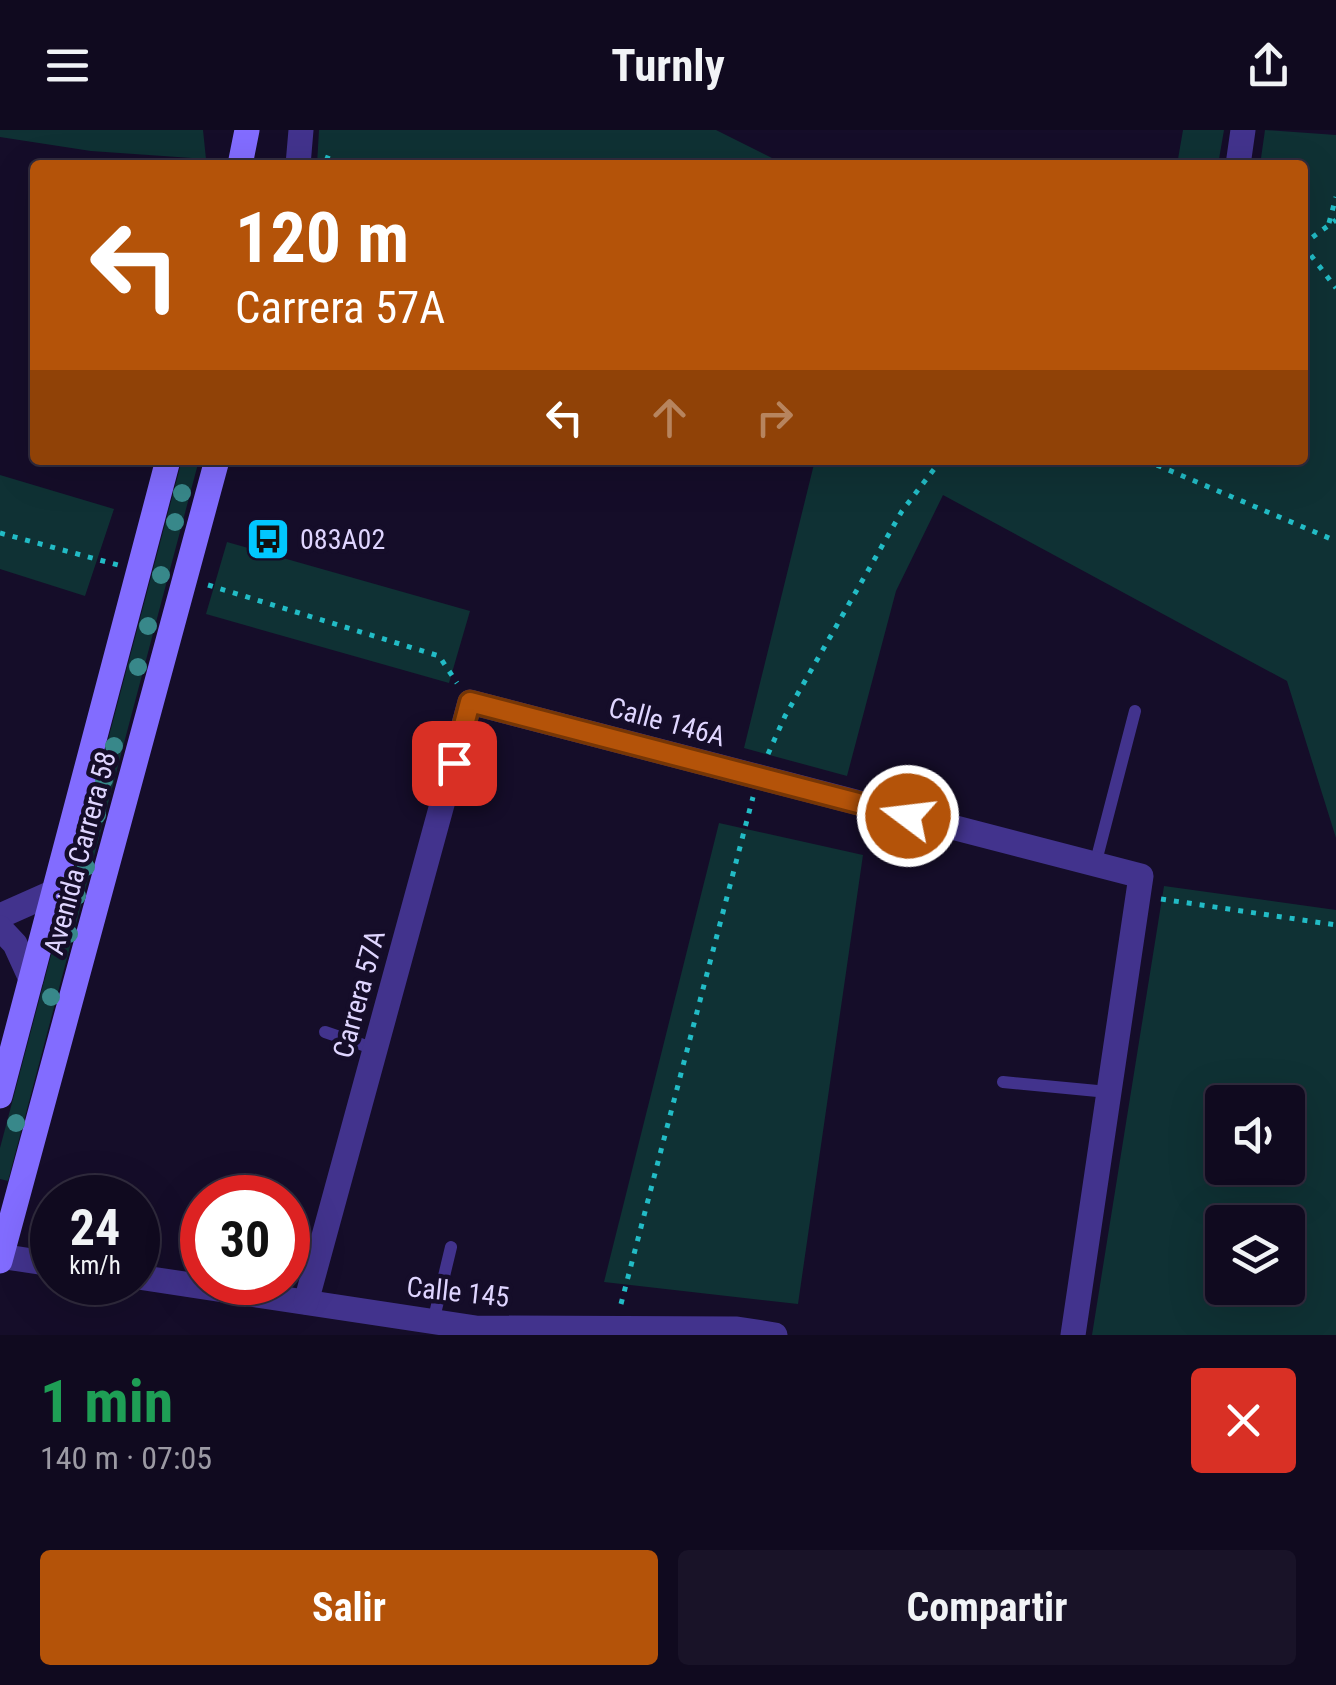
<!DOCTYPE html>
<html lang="es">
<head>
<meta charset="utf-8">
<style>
  :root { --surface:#100a1f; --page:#191328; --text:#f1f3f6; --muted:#9c9aa4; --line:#302b3d; --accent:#b45309 }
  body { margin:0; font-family:"Roboto Condensed",sans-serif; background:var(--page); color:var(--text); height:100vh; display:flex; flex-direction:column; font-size:38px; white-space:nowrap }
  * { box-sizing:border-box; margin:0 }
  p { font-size:32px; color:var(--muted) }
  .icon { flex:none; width:55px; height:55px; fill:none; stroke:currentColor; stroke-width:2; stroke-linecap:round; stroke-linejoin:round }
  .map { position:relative; height:1205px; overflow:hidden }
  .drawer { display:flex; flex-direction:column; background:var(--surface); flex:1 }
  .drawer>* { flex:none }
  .banner { position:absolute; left:30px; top:30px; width:1278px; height:305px; border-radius:10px; box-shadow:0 10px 40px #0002,0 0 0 2px var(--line); background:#b45309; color:#fff; overflow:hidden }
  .fabs { position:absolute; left:1205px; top:955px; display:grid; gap:20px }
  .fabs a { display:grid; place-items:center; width:100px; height:100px; border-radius:10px; background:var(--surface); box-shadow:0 10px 40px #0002,0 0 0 2px var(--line); font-size:50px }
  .speed { position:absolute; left:30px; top:1045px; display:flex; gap:20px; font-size:50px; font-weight:700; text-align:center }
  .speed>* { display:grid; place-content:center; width:130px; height:130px; border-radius:50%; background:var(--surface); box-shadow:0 10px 40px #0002,0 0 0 2px var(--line); line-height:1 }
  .speed small { font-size:25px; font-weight:400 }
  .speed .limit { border:15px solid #d22; background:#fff; color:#111 }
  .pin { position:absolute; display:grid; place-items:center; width:85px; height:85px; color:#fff; margin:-42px; border-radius:20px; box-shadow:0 5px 15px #0006 }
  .me { position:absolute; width:110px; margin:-55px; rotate:285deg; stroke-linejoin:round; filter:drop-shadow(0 0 8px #0008) }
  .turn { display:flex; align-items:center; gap:35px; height:210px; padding:0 40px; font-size:45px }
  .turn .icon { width:130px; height:130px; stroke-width:2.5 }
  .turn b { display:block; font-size:70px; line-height:85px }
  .lanes { display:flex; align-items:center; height:95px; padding:0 40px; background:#0003; justify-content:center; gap:50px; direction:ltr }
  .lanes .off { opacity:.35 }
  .round { display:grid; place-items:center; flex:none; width:105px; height:105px; border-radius:10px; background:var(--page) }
  .overview { display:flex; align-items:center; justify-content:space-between; height:170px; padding:0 40px }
  h1 { font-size:60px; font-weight:700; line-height:75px; color:#1e9e55 }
  .cta { display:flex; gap:20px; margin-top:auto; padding:20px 40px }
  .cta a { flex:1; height:115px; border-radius:10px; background:var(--accent); color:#fff; font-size:40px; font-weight:700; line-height:115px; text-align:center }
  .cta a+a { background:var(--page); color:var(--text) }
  header { display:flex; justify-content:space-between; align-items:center; height:130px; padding:0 40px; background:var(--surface); font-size:45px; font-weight:700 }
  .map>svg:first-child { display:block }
  .green { fill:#0f3134; fill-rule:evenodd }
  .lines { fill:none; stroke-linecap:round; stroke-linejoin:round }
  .path { stroke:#22bcc6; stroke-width:5; stroke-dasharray:5 8; stroke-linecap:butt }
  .lane { stroke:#42338d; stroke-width:12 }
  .street { stroke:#42338d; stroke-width:25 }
  .secondary { stroke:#826cff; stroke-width:25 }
  .tree { fill:#38888a }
  .route-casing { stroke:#753606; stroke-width:25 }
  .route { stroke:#b45309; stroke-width:18 }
  .labels { text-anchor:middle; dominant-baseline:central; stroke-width:9; stroke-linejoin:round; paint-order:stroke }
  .poi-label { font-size:28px; fill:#dfd5ff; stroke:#150d29; text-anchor:start }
  .street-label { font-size:28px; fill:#dfd5ff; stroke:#150d29 }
</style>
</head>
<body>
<header><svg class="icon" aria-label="menu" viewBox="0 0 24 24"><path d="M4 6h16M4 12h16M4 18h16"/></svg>Turnly<svg class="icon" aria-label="share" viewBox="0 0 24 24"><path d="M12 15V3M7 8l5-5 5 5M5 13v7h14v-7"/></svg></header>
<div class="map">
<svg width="1336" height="1205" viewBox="0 0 1336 1205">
  <rect width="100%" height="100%" fill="#150d29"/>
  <g class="green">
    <polygon points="0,0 203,0 206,29 91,21 0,7"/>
    <polygon points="319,0 716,0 786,35 317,35"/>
    <polygon points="1183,0 1224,0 1218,35 1177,35"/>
    <polygon points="1265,0 1336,5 1336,708 1287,551 943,365 896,461 847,646 744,618 815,330 1302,330 1302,35 1260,35"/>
    <polygon points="182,330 199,330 8,1051 0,1049 0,1018"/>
    <polygon points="0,345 114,379 85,466 0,439"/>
    <polygon points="227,412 470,481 449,553 206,484"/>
    <polygon points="719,693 863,725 798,1174 604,1152"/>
    <path d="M1164,756L1336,780V1205H1092ZM1222,972H1288V1038H1222ZM1222,1092H1288V1158H1222Z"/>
  </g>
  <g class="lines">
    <g class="path">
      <polyline points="325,27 346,35"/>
      <polyline points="1329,93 1336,67"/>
      <polyline points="1302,115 1336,90"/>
      <polyline points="1303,115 1336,158"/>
      <polyline points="1145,330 1336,411"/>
      <polyline points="0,403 118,435"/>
      <polyline points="208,455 439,526 457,553"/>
      <polyline points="768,624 785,586 902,381 941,330"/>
      <polyline points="1161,769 1336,795"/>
      <polyline points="621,1174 753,667"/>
    </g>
    <g class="lane">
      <polyline points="1095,735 1135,581"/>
      <polyline points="325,902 375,919"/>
      <polyline points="1003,952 1108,962"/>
      <polyline points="433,1192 451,1117"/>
    </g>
    <g class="street">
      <polyline points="298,35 301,0"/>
      <polyline points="1238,35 1243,0"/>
      <polyline points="0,786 54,762"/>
      <polyline points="0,798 15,814 31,849"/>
      <polyline points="0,1126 52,1134"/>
      <polyline points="138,1147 476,1198 737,1199 775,1205"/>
      <polyline points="306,1172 470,572 1141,746 1073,1205"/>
    </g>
    <g class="secondary">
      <polyline points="240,35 247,0"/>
      <polyline points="0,966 168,330"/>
      <polyline points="0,1131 217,330"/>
    </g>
  </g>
  <g class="tree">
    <circle cx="182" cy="363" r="9"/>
    <circle cx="175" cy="392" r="9"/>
    <circle cx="161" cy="445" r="9"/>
    <circle cx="148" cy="496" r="9"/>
    <circle cx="138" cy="537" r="9"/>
    <circle cx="114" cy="616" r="9"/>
    <circle cx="104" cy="650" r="9"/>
    <circle cx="97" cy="685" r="9"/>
    <circle cx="86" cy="737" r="9"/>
    <circle cx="77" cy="766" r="9"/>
    <circle cx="69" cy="804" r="9"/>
    <circle cx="51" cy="867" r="9"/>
    <circle cx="16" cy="993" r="9"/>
  </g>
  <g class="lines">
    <g class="route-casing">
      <polyline id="route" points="454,633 470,572 908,686"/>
    </g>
    <use href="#route" class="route"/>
  </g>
  <defs>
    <g id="bus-square" transform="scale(2.25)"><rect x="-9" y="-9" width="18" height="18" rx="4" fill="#01c7ff" stroke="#150d29"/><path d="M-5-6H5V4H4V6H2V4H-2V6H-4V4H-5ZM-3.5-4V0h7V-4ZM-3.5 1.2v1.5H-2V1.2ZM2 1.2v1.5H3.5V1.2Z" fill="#111"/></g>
  </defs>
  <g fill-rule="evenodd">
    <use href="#bus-square" x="268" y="409"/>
  </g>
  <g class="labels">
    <g class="poi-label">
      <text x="300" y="409">083A02</text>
    </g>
    <g class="street-label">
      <text transform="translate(667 592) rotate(15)">Calle 146A</text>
      <text transform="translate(80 723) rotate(-75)">Avenida Carrera 58</text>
      <text transform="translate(359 864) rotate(-75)">Carrera 57A</text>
      <text transform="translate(458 1162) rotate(6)">Calle 145</text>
    </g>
  </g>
</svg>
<div class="fabs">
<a><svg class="icon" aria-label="sound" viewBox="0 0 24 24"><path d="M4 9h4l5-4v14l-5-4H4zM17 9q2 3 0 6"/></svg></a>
<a><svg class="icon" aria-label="layers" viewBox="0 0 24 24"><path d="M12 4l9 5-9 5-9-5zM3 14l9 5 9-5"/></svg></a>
</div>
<div class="speed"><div>24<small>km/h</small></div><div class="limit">30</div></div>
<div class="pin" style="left:454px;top:633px;background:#d93025"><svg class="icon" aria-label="arrive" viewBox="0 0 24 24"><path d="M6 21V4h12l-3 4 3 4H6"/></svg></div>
<svg class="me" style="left:908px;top:686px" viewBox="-20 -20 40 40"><circle r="17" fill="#b45309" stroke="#fff" stroke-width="3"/><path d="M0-11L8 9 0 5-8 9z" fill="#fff"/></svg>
<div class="banner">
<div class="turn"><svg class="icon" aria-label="left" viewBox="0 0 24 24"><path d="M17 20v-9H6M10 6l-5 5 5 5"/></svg><div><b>120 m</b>Carrera 57A</div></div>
<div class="lanes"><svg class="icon" aria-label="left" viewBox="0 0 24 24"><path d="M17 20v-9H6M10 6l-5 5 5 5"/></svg><svg class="icon off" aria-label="ahead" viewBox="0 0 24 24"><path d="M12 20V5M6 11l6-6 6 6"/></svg><svg class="icon off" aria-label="right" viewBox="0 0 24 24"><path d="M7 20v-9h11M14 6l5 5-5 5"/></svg></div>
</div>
</div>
<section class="drawer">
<div class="overview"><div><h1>1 min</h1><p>140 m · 07:05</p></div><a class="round" style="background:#d93025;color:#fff"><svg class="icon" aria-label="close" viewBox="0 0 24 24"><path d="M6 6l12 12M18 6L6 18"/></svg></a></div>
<div class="cta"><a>Salir</a><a>Compartir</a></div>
</section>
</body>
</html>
